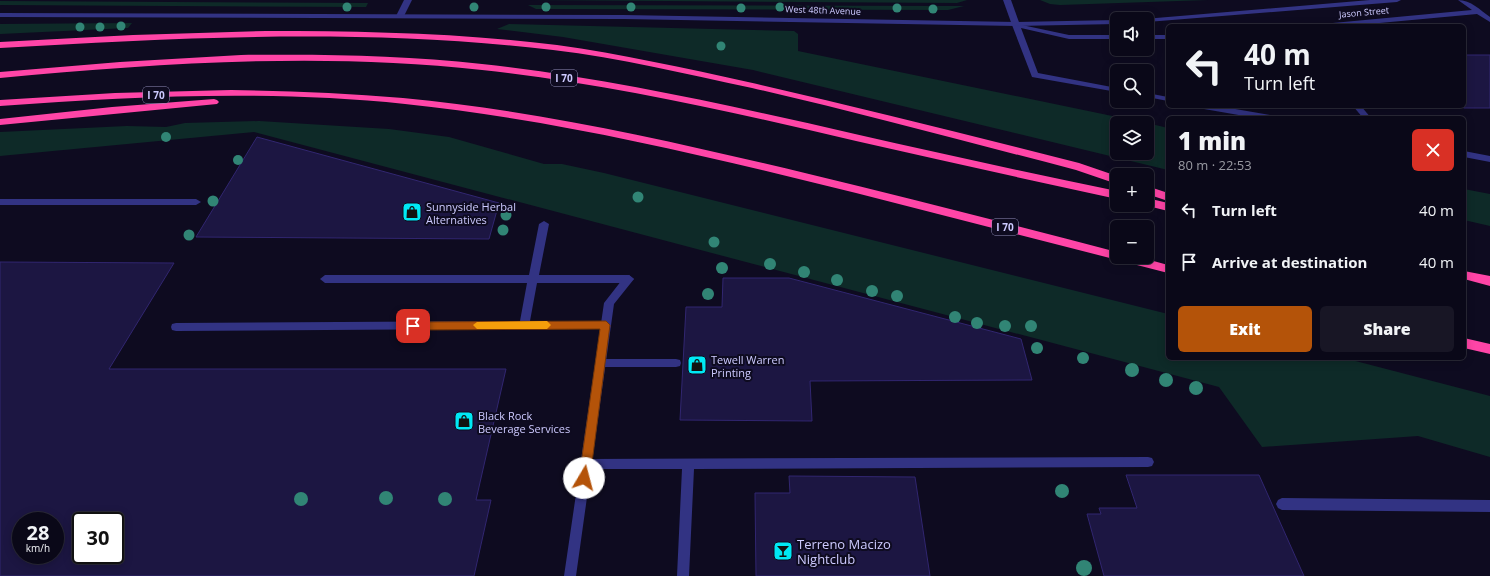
<!DOCTYPE html>
<html lang="en">
<head>
<meta charset="utf-8">
<style>
  :root { --surface:#0a0818; --page:#181625; --text:#f1f3f6; --muted:#999aa2; --line:#2a2937; --accent:#b45309 }
  body { margin:0; font-family:"Open Sans",sans-serif; background:var(--page); color:var(--text); height:100vh; display:flex; flex-direction:column; font-size:15px; white-space:nowrap }
  * { box-sizing:border-box; margin:0 }
  p { font-size:13px; color:var(--muted) }
  .icon { flex:none; width:22px; height:22px; fill:none; stroke:currentColor; stroke-width:2; stroke-linecap:round; stroke-linejoin:round }
  .map { position:relative; flex:1; overflow:hidden }
  .panel { position:absolute; left:1166px; top:116px; width:300px; height:244px; display:flex; flex-direction:column; background:var(--surface); border-radius:6px; box-shadow:0 2px 10px #0003,0 0 0 1px var(--line) }
  .panel>* { flex:none }
  .top-card { position:absolute; left:1166px; top:24px; width:300px; height:84px; border-radius:6px; box-shadow:0 2px 10px #0003,0 0 0 1px var(--line); background:#0a0818; color:var(--text); overflow:hidden }
  .fabs { position:absolute; left:1110px; top:12px; display:grid; gap:8px }
  .fabs a { display:grid; place-items:center; width:44px; height:44px; border-radius:6px; background:var(--surface); box-shadow:0 2px 10px #0003,0 0 0 1px var(--line); font-size:20px }
  .speed { position:absolute; left:12px; top:512px; display:flex; gap:8px; font-size:20px; font-weight:700; text-align:center }
  .speed>* { display:grid; place-content:center; width:52px; height:52px; border-radius:50%; background:var(--surface); box-shadow:0 2px 10px #0003,0 0 0 1px var(--line); line-height:1 }
  .speed small { font-size:10px; font-weight:400 }
  .speed .limit { border:2px solid #111; border-radius:6px; background:#fff; color:#111 }
  .pin { position:absolute; display:grid; place-items:center; width:34px; height:34px; color:#fff; margin:-17px; border-radius:8px; box-shadow:0 2px 6px #0006 }
  .me { position:absolute; width:44px; margin:-22px; rotate:8deg; stroke-linejoin:round; filter:drop-shadow(0 0 3px #0008) }
  .turn { display:flex; align-items:center; gap:14px; height:84px; padding:0 12px; font-size:18px }
  .turn .icon { width:52px; height:52px; stroke-width:2.5 }
  .turn b { display:block; font-size:28px; line-height:34px }
  .round { display:grid; place-items:center; flex:none; width:42px; height:42px; border-radius:6px; background:var(--page) }
  .headline { display:flex; align-items:center; justify-content:space-between; height:68px; padding:0 12px }
  h1 { font-size:24px; font-weight:800; line-height:30px }
  .cta { display:flex; gap:8px; margin-top:auto; padding:8px 12px }
  .cta a { flex:1; height:46px; border-radius:6px; background:var(--accent); color:#fff; font-size:16px; font-weight:800; line-height:46px; text-align:center }
  .cta a+a { background:var(--page); color:var(--text) }
  ul { padding:0; list-style:none }
  li { display:flex; align-items:center; gap:12px; height:52px; padding:0 12px }
  li div { flex:1 }
  li b { display:block; font-size:15px }
  li em { font-style:normal }
  .map>svg:first-child { display:block }
  .green { fill:#0e2a28 }
  .building { fill:#1c1642; stroke:#312670; fill-rule:evenodd }
  .lines { fill:none; stroke-linecap:round; stroke-linejoin:round }
  .service { fill:#323383; fill-rule:evenodd }
  .minor { fill:#323383; fill-rule:evenodd }
  .tertiary { fill:#323383; fill-rule:evenodd }
  .motorway { fill:#ff45a7; fill-rule:evenodd }
  .tree { fill:#318575 }
  .route { fill:#b45309; stroke:#753606 }
  .slow { fill:#f59e0b }
  .labels { text-anchor:middle; dominant-baseline:central; stroke-width:4; stroke-linejoin:round; paint-order:stroke }
  .far-street-label { font-size:9px; fill:#cdcaff; stroke:#0e0b20 }
  .shield { fill:#0e0b20; stroke:#9491bc; stroke-width:1 }
  .shield-label { font-size:10px; font-weight:bold; fill:#cdcaff }
  .poi-label { font-size:11px; fill:#cdcaff; stroke:#0e0b20; text-anchor:start }
  .near-poi-label { font-size:13px; fill:#cdcaff; stroke:#0e0b20; text-anchor:start }
</style>
</head>
<body>
<div class="map">
<svg width="1490" height="576" viewBox="0 0 1490 576">
  <rect width="100%" height="100%" fill="#0e0b20"/>
  <g class="green">
    <polygon points="529,0 967,0 957,3"/>
    <polygon points="1040,0 1208,0 1060,5 1050,4"/>
    <polygon points="0,1 368,3 366,7 0,5"/>
    <polygon points="528,5 947,6 964,6 948,10 536,9"/>
    <polygon points="132,23 128,28 0,34 0,24"/>
    <polygon points="509,24 794,31 798,34 798,51 1146,123 1117,123 1117,153 1147,153 1147,123 1168,128 1168,170 753,70 563,37 497,29"/>
    <polygon points="259,121 389,129 449,137 544,164 562,164 604,173 1168,314 1168,358 1344,358 1490,396 1490,457 1418,436 1262,447 1219,387 254,132 0,156 0,132 127,126 166,127 185,123"/>
    <polygon points="1464,189 1490,194 1490,226 1464,220"/>
  </g>
  <g class="building">
    <rect x="1464" y="55" width="26" height="53"/>
    <polygon points="257,137 499,203 489,239 196,237"/>
    <path d="M0,262L174,263L109,369H506L476,500H491L474,576H0ZM21,521H55V555H21ZM81,521H115V555H81Z"/>
    <polygon points="723,278 789,278 1021,339 1032,380 810,381 812,421 680,420 686,307 722,307"/>
    <polygon points="1126,475 1259,475 1304,576 1104,576 1087,514 1101,514 1099,508 1137,508"/>
    <polygon points="789,476 915,477 930,576 756,576 755,493 790,493"/>
  </g>
  <g class="lines">
    <g class="service">
      <polygon points="404,0 412,0 403,18 397,18 396,16"/>
      <path d="M1458,0C1471,0 1480,10 1490,17V22L1477,14L1347,26H1318L1322,24L1472,10Z"/>
      <polygon points="1013,23 1069,35 1117,35 1117,39 1069,39 1021,28 1038,73 1117,88 1117,92 1032,77 1012,25"/>
      <rect x="1147" y="35" width="21" height="4"/>
      <polygon points="1147,93 1168,97 1168,101 1147,97"/>
      <polygon points="1200,106 1218,106 1270,115 1274,118 1256,118 1204,109"/>
      <polygon points="1353,106 1361,106 1371,118 1363,118"/>
      <polygon points="1464,151 1490,156 1490,162 1464,157"/>
      <polygon points="0,199 196,199 201,202 196,205 0,205"/>
      <polygon points="544,221 549,224 539,275 629,275 634,279 629,283 537,283 530,321 606,321 610,322 611,325 610,328 176,331 172,330 171,327 172,324 176,323 520,321 527,283 325,283 320,279 325,275 529,275 539,224"/>
      <polygon points="600,359 676,359 680,360 681,363 680,366 676,367 600,367 596,366 595,363 596,360"/>
      <polygon points="1148,457 1152,458 1154,462 1152,466 1148,467 694,469 689,576 677,576 682,469 586,469 582,468 580,464 582,460 586,459"/>
      <polygon points="1282,498 1490,500 1490,512 1282,510 1278,508 1276,504 1278,500"/>
    </g>
    <g class="minor">
      <polygon points="1003,0 1011,0 1020,25 1019,27 1012,25"/>
      <polygon points="629,275 634,279 614,304 576,576 564,576 604,303 625,276"/>
    </g>
    <g class="tertiary">
      <polygon points="1370,0 1401,0 1397,2 1147,22 1147,19 1144,19"/>
      <polygon points="0,13 624,15 1016,22 1117,20 1117,24 1016,26 624,19 0,17"/>
    </g>
    <g class="motorway">
      <path d="M266,31C363,31 460,33 557,45C621,54 685,68 748,82C859,107 969,135 1079,163L1117,176V184L1076,170C968,142 860,113 752,88C686,74 620,58 553,50C369,28 184,37 0,48V42L133,35Z"/>
      <path d="M241,55C322,54 402,55 482,64C608,78 732,106 855,134C942,154 1030,173 1117,191V199C1030,180 943,161 856,141C733,112 608,84 482,70C322,52 160,63 0,78V72L120,62Z"/>
      <path d="M231,90C288,91 346,93 403,98C540,111 675,142 809,174C912,199 1014,225 1117,252V257H1139L1168,265V273C1064,246 960,220 856,193C707,156 558,120 405,104C271,90 135,96 0,106V100L115,93Z"/>
      <polygon points="214,99 217,100 219,102 217,104 0,125 0,119 112,107"/>
      <polygon points="1147,186 1168,193 1168,201 1147,194"/>
      <polygon points="1147,198 1168,203 1168,211 1144,205 1147,205"/>
      <polygon points="1464,271 1490,276 1490,286 1464,279"/>
      <polygon points="1464,338 1490,344 1490,354 1464,348"/>
    </g>
  </g>
  <g class="tree">
    <circle cx="347" cy="7" r="4.5"/>
    <circle cx="474" cy="7" r="4.5"/>
    <circle cx="546" cy="7" r="4.5"/>
    <circle cx="631" cy="7" r="4.5"/>
    <circle cx="780" cy="7" r="4.5"/>
    <circle cx="741" cy="8" r="4.5"/>
    <circle cx="897" cy="8" r="4.5"/>
    <circle cx="933" cy="9" r="4.5"/>
    <circle cx="121" cy="26" r="4.5"/>
    <circle cx="80" cy="27" r="4.5"/>
    <circle cx="100" cy="27" r="4.5"/>
    <circle cx="721" cy="46" r="4.5"/>
    <circle cx="166" cy="137" r="5"/>
    <circle cx="238" cy="160" r="5"/>
    <circle cx="638" cy="197" r="5.5"/>
    <circle cx="213" cy="201" r="5.5"/>
    <circle cx="506" cy="215" r="5.5"/>
    <circle cx="503" cy="230" r="5.5"/>
    <circle cx="189" cy="235" r="5.5"/>
    <circle cx="714" cy="242" r="5.5"/>
    <circle cx="770" cy="264" r="6"/>
    <circle cx="722" cy="268" r="6"/>
    <circle cx="804" cy="272" r="6"/>
    <circle cx="837" cy="280" r="6"/>
    <circle cx="872" cy="291" r="6"/>
    <circle cx="708" cy="294" r="6"/>
    <circle cx="897" cy="296" r="6"/>
    <circle cx="955" cy="317" r="6"/>
    <circle cx="977" cy="323" r="6"/>
    <circle cx="1005" cy="326" r="6"/>
    <circle cx="1031" cy="326" r="6"/>
    <circle cx="1037" cy="348" r="6"/>
    <circle cx="1083" cy="358" r="6"/>
    <circle cx="1132" cy="370" r="7"/>
    <circle cx="1166" cy="380" r="7"/>
    <circle cx="1196" cy="388" r="7"/>
    <circle cx="1062" cy="491" r="7"/>
    <circle cx="386" cy="498" r="7"/>
    <circle cx="301" cy="499" r="7"/>
    <circle cx="445" cy="499" r="7"/>
    <circle cx="1084" cy="568" r="8"/>
  </g>
  <polygon class="route" points="606,321 610,325 590,478 588,481 584,483 580,481 579,478 600,329 413,330 408,326 413,322"/>
  <polygon class="slow" points="547,321 551,325 547,329 477,329 473,325 477,322"/>
  <defs>
    <g id="shop-square" transform="scale(1)"><rect x="-9" y="-9" width="18" height="18" rx="4" fill="#00e8f5" stroke="#0e0b20"/><path d="M-5-2.5h2.3a2.7 3.5 0 0 1 5.4 0H5L5.5 6h-11ZM-1.5-2.5h3a1.5 2.3 0 0 0-3 0Z" fill="#111"/></g>
    <g id="bar-square" transform="scale(1)"><rect x="-9" y="-9" width="18" height="18" rx="4" fill="#00e8f5" stroke="#0e0b20"/><path d="M-6-5H6L.8 .8V4.5H3.5V6h-7V4.5H-.8V.8Z" fill="#111"/></g>
  </defs>
  <g fill-rule="evenodd">
    <use href="#shop-square" x="412" y="212"/>
    <use href="#shop-square" x="697" y="365"/>
    <use href="#shop-square" x="464" y="421"/>
    <use href="#bar-square" x="783" y="551"/>
  </g>
  <g class="labels">
    <g class="far-street-label">
      <text transform="translate(823 10) rotate(2)">West 48th Avenue</text>
      <text transform="translate(1364 12) rotate(-5)">Jason Street</text>
    </g>
    <g class="shield">
      <rect x="551" y="70" width="26" height="16" rx="3"/>
      <rect x="143" y="87" width="26" height="16" rx="3"/>
      <rect x="992" y="219" width="26" height="16" rx="3"/>
    </g>
    <g class="shield-label">
      <text x="564" y="78">I 70</text>
      <text x="156" y="95">I 70</text>
      <text x="1005" y="227">I 70</text>
    </g>
    <g class="poi-label">
      <text x="426" y="206">Sunnyside Herbal<tspan x="426" dy="13">Alternatives</tspan></text>
      <text x="711" y="359">Tewell Warren<tspan x="711" dy="13">Printing</tspan></text>
      <text x="478" y="415">Black Rock<tspan x="478" dy="13">Beverage Services</tspan></text>
    </g>
    <g class="near-poi-label">
      <text x="797" y="544">Terreno Macizo<tspan x="797" dy="15">Nightclub</tspan></text>
    </g>
  </g>
</svg>
<div class="fabs">
<a><svg class="icon" aria-label="sound" viewBox="0 0 24 24"><path d="M4 9h4l5-4v14l-5-4H4zM17 9q2 3 0 6"/></svg></a>
<a><svg class="icon" aria-label="search" viewBox="0 0 24 24"><circle cx="10" cy="10" r="6"/><path d="M15 15l6 6"/></svg></a>
<a><svg class="icon" aria-label="layers" viewBox="0 0 24 24"><path d="M12 4l9 5-9 5-9-5zM3 14l9 5 9-5"/></svg></a>
<a>+</a>
<a>−</a>
</div>
<div class="speed"><div>28<small>km/h</small></div><div class="limit">30</div></div>
<div class="pin" style="left:413px;top:326px;background:#d93025"><svg class="icon" aria-label="arrive" viewBox="0 0 24 24"><path d="M6 21V4h12l-3 4 3 4H6"/></svg></div>
<svg class="me" style="left:584px;top:478px" viewBox="-20 -20 40 40"><circle r="19" fill="#fff"/><path d="M0-13L10 11 0 6-10 11z" fill="#b45309"/></svg>
<div class="top-card">
<div class="turn"><svg class="icon" aria-label="left" viewBox="0 0 24 24"><path d="M17 20v-9H6M10 6l-5 5 5 5"/></svg><div><b>40 m</b>Turn left</div></div>
</div>
<section class="panel">
<div class="headline"><div><h1>1 min</h1><p>80 m · 22:53</p></div><a class="round" style="background:#d93025;color:#fff"><svg class="icon" aria-label="close" viewBox="0 0 24 24"><path d="M6 6l12 12M18 6L6 18"/></svg></a></div>
<ul>
<li><svg class="icon" aria-label="left" viewBox="0 0 24 24"><path d="M17 20v-9H6M10 6l-5 5 5 5"/></svg><div><b>Turn left</b></div><em>40 m</em></li>
<li><svg class="icon" aria-label="arrive" viewBox="0 0 24 24"><path d="M6 21V4h12l-3 4 3 4H6"/></svg><div><b>Arrive at destination</b></div><em>40 m</em></li>
</ul>
<div class="cta"><a>Exit</a><a>Share</a></div>
</section>
</div>
</body>
</html>
